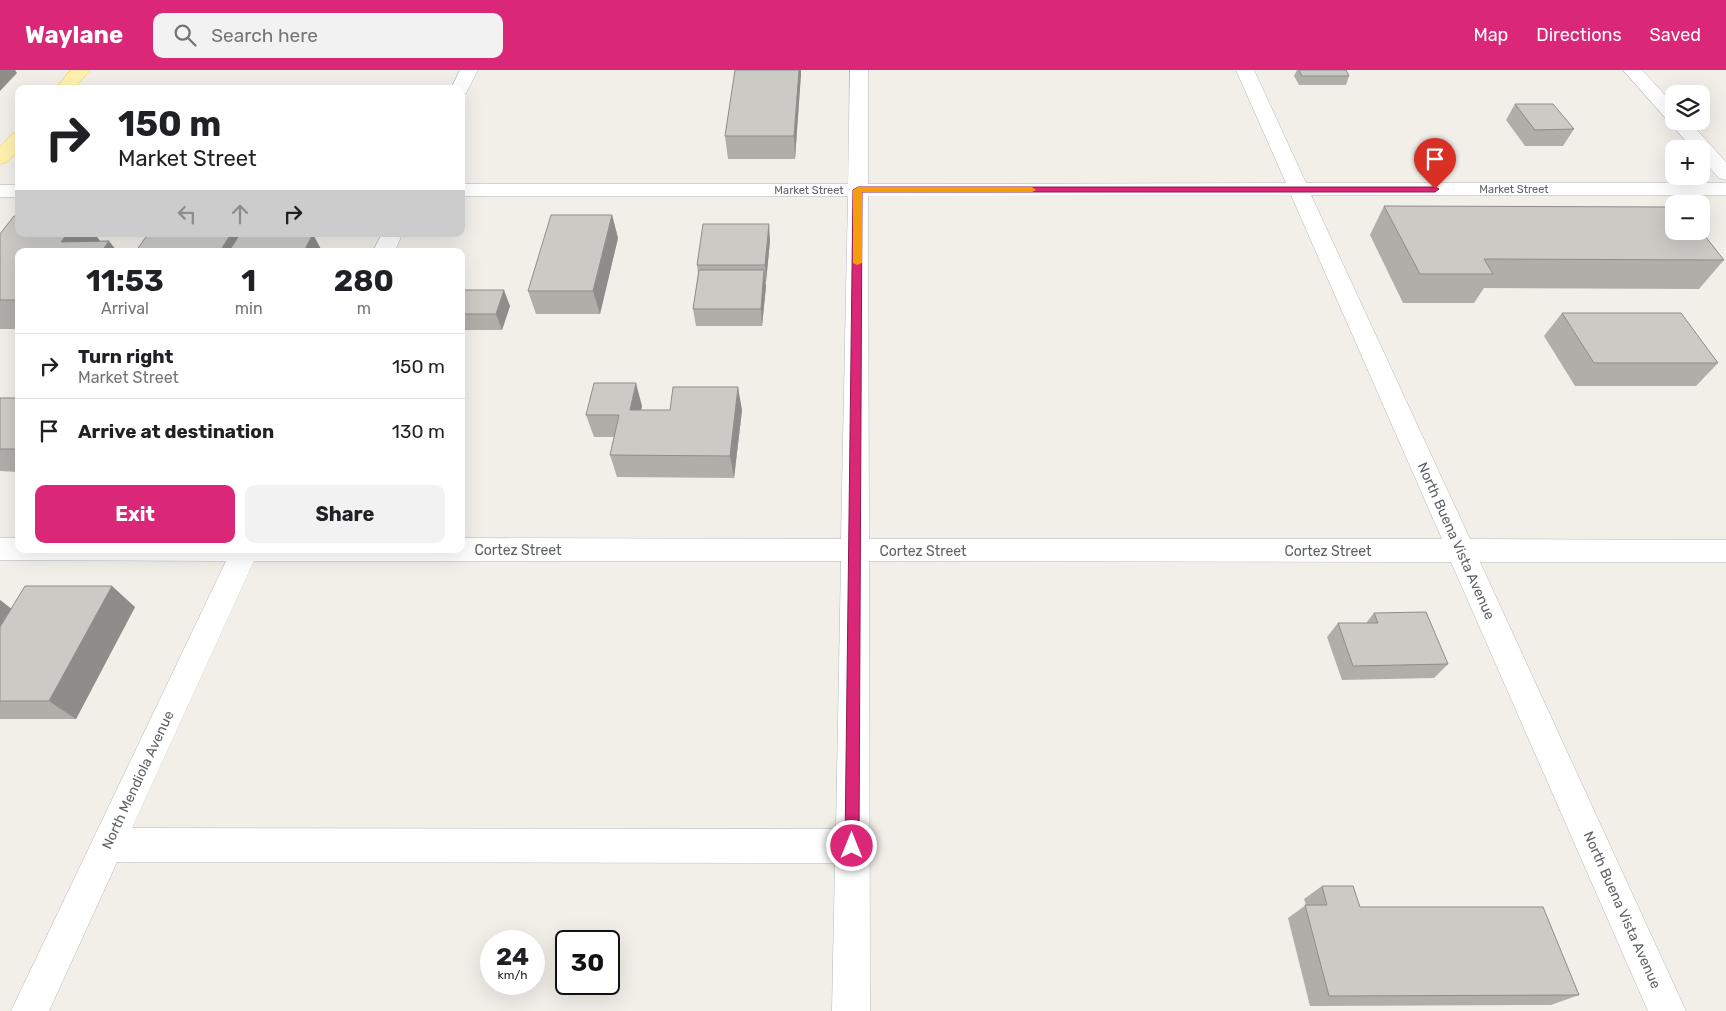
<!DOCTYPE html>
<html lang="en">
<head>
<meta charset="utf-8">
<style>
  :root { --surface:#fff; --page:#f2f2f2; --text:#202124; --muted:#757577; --line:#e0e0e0; --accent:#db2777 }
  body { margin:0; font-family:Rubik,sans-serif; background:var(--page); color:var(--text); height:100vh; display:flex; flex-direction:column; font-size:19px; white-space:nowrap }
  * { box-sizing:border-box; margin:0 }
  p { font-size:16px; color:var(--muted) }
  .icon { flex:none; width:28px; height:28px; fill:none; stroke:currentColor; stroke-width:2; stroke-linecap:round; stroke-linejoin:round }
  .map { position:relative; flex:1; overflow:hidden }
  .details { position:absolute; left:15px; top:178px; width:450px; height:305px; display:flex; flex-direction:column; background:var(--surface); border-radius:10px; box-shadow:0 5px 20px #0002 }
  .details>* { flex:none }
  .banner { position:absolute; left:15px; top:15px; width:450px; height:152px; border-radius:10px; box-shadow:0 5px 20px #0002; background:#fff; color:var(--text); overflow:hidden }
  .buttons { position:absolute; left:1665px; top:15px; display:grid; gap:10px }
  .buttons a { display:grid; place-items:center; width:45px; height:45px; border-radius:10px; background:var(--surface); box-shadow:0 5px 20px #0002; font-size:25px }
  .speed { position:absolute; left:480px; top:860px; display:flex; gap:10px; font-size:25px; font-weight:700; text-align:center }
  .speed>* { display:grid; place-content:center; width:65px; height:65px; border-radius:50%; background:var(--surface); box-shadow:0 5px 20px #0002; line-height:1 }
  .speed small { font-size:12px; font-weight:400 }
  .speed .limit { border:2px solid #111; border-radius:8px; background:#fff; color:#111 }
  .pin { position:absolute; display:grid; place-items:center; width:42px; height:42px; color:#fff; margin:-51px -21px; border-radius:50% 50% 50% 0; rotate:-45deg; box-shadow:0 0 5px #0007 }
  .pin .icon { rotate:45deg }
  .me { position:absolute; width:55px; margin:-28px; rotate:0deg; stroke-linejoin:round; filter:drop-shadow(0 0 4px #0008) }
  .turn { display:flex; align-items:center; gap:18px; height:105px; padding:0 20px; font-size:22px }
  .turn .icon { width:65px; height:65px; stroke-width:2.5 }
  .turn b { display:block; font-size:35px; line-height:42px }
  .lanes { display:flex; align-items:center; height:48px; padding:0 20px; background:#0003; justify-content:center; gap:25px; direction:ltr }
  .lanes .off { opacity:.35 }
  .eta { display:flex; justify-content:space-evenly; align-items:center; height:85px; text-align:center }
  .eta b { font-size:30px; font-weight:700; line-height:35px }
  .primary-button { display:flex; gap:10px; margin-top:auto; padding:10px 20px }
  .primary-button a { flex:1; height:58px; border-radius:10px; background:var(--accent); color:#fff; font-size:20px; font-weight:700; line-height:58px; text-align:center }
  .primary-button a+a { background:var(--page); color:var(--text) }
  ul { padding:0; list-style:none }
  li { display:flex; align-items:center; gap:15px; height:65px; padding:0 20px; border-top:1px solid var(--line) }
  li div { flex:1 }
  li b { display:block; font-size:19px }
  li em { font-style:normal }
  header { display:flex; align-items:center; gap:30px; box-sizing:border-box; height:70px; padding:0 25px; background:var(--accent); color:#fff }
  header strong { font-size:24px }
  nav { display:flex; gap:28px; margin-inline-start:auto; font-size:18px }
  .search { width:350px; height:45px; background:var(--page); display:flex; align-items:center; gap:12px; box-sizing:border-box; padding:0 18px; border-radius:10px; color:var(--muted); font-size:19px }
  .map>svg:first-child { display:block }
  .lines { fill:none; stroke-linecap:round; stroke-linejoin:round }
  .minor-casing { stroke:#b5b8bc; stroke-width:1 }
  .major-casing { stroke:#f2c960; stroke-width:1 }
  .minor { fill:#fff; fill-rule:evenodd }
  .major { fill:#fff2af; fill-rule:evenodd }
  .wall { fill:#afaea9 }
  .shaded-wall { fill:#8f8d8a }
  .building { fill:#cccac5; stroke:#8f8d8a }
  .route { fill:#db2777; stroke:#8e194d }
  .slow { fill:#f59e0b }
  .labels { text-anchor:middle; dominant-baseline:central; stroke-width:4; stroke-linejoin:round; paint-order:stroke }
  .far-street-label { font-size:11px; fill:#5f6368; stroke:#fff }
  .street-label { font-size:14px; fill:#5f6368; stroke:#fff }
</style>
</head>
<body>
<header>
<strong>Waylane</strong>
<div class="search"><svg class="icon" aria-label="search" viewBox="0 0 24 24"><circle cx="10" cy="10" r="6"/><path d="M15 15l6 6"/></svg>Search here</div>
<nav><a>Map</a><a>Directions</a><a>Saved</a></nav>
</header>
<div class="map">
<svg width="1726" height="941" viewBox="0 0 1726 941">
  <rect width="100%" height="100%" fill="#f1efe8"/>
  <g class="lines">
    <g class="minor-casing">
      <g id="minor">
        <polygon points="460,0 478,0 466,23 461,24 461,19 451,19"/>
        <path d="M850,0H868V114L1286,113L1236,0H1254L1306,113H1726V125H1311L1470,469L1726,470V492H1480L1686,941H1648L1451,492L869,491L870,941H832L835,793L117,792L49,941H11L226,491L0,490V468H19V479H461V468L841,469L848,126H461V114H848ZM1291,125L1442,469H869L868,126ZM254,491H841L836,759L132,758Z"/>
        <polygon points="1623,0 1642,0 1674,35 1674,51 1689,51 1726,92 1726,110 1719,108 1701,88 1701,79 1693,79"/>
        <rect x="0" y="115" width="19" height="12"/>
        <polygon points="382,164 402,164 395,181 373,181"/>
      </g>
    </g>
    <g class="major-casing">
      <g id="major">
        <polygon points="71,0 90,0 74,19 55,19"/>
        <polygon points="19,62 19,80 7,92 0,94 0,77 12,64"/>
      </g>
    </g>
    <use href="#minor" class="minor"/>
    <use href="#major" class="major"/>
  </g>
  <g class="wall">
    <polygon points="735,0 801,0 795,89 728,89 725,66"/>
    <polygon points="1297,0 1346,0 1349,6 1346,15 1299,15 1294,6"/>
    <polygon points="1515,34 1574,59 1563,76 1525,76 1506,50"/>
    <polygon points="1384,136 1724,190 1699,219 1484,218 1474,233 1403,233 1370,165"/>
    <polygon points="612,145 618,168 600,244 536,244 528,221"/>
    <polygon points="0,164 100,171 19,181 19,259 0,259"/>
    <polygon points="770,171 766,212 765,212 766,216 762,256 696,256 693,239 698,204 697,195"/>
    <polygon points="461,220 510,236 502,260 461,260"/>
    <polygon points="1562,243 1718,293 1696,316 1575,316 1544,266"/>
    <polygon points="0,328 19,328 19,402 0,401"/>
    <polygon points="642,336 641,340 742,340 734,408 617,407 610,385 614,367 594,367 586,345"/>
    <polygon points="0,530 11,539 135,537 76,649 0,649"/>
    <polygon points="1374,543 1448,594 1434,608 1342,610 1327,567 1338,553 1366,553"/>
    <polygon points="1322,816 1360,837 1579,925 1551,935 1310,936 1288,848 1306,835 1304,829"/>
  </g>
  <g class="shaded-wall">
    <polygon points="0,0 15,0 17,3 0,21"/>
    <polygon points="799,0 801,0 801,5 795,89 794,66"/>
    <polygon points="612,145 618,168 600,244 593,221"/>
    <polygon points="769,154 770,171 766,212 765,195"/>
    <polygon points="67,164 95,164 103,175 61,172"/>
    <polygon points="231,164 248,164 241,181 220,181"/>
    <polygon points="313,164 322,181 304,181"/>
    <polygon points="109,171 117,181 102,181"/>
    <polygon points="764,200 766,216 762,256 761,239"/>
    <polygon points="504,220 510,236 502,260 496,244"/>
    <polygon points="636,313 642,336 637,362 630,340"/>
    <polygon points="738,317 742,340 734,408 730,386"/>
    <polygon points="112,516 135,537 76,649 49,631"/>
    <polygon points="0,530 13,540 0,560"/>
  </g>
  <g class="building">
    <polygon points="735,0 799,0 794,66 725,66"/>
    <polygon points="1299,0 1346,0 1349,6 1302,6"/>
    <polygon points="1515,34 1553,34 1574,59 1535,60"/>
    <polygon points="1384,136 1674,137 1674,161 1701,161 1724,190 1484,189 1493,204 1420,204"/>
    <polygon points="551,145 612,145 593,221 528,221"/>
    <polygon points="14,146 19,146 19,164 67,164 61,172 109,171 102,181 19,181 19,230 0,230 0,164"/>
    <polygon points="703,154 769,154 765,195 697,195"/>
    <polygon points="148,164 231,164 220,181 136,181"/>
    <polygon points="240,164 313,164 304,181 229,181"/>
    <polygon points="699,200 764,200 761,239 693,239"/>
    <polygon points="461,220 504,220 496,244 461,244"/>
    <polygon points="1562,243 1681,243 1718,293 1594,293"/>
    <polygon points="594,313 636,313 630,340 670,340 673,317 738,317 730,386 610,385 619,345 586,345"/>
    <rect x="0" y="328" width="19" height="51"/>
    <polygon points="25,516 112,516 49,631 0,631 0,557"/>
    <polygon points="1426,542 1448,594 1353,596 1338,553 1378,553 1374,543"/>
    <polygon points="1322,816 1353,816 1360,837 1543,837 1579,925 1329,926 1305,835 1327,835"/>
  </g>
  <polygon class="route" points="858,117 1435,117 1439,119 1435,122 862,122 859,776 857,781 852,783 847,781 845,776 853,120"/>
  <polygon class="slow" points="858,117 1032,117 1036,120 1032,122 862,122 862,193 857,195 853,193 853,120"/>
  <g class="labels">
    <g class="far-street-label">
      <text x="1514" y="119">Market Street</text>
      <text x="809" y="120">Market Street</text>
    </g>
    <g class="street-label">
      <text transform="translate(1456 471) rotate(66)">North Buena Vista Avenue</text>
      <text x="518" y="480">Cortez Street</text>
      <text x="923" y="481">Cortez Street</text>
      <text x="1328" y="481">Cortez Street</text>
      <text transform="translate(138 710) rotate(-65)">North Mendiola Avenue</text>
      <text transform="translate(1622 840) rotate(66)">North Buena Vista Avenue</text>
    </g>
  </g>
</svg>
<div class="buttons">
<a><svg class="icon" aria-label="layers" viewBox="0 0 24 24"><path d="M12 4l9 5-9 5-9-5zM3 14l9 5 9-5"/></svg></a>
<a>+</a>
<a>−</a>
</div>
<div class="speed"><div>24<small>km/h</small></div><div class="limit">30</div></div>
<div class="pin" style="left:1435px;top:119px;background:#d93025"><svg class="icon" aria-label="arrive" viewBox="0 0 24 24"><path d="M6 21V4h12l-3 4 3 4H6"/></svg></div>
<svg class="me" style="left:852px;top:776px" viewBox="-20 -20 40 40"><circle r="17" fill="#db2777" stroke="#fff" stroke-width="3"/><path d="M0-11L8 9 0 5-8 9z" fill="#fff"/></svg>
<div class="banner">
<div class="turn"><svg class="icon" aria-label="right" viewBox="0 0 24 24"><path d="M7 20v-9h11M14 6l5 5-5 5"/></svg><div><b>150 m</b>Market Street</div></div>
<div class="lanes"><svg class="icon off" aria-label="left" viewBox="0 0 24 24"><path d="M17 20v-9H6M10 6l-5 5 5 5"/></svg><svg class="icon off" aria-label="ahead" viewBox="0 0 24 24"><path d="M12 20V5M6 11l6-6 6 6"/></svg><svg class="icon" aria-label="right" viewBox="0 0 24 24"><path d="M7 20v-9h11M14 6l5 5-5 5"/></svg></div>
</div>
<section class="details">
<div class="eta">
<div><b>11:53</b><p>Arrival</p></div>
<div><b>1</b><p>min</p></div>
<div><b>280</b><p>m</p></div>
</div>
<ul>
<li><svg class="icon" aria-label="right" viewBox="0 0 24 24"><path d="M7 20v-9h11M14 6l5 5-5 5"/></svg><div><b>Turn right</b><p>Market Street</p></div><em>150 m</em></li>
<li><svg class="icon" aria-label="arrive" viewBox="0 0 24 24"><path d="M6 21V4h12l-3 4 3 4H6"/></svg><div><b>Arrive at destination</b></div><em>130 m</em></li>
</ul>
<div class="primary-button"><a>Exit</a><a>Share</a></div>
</section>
</div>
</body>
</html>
